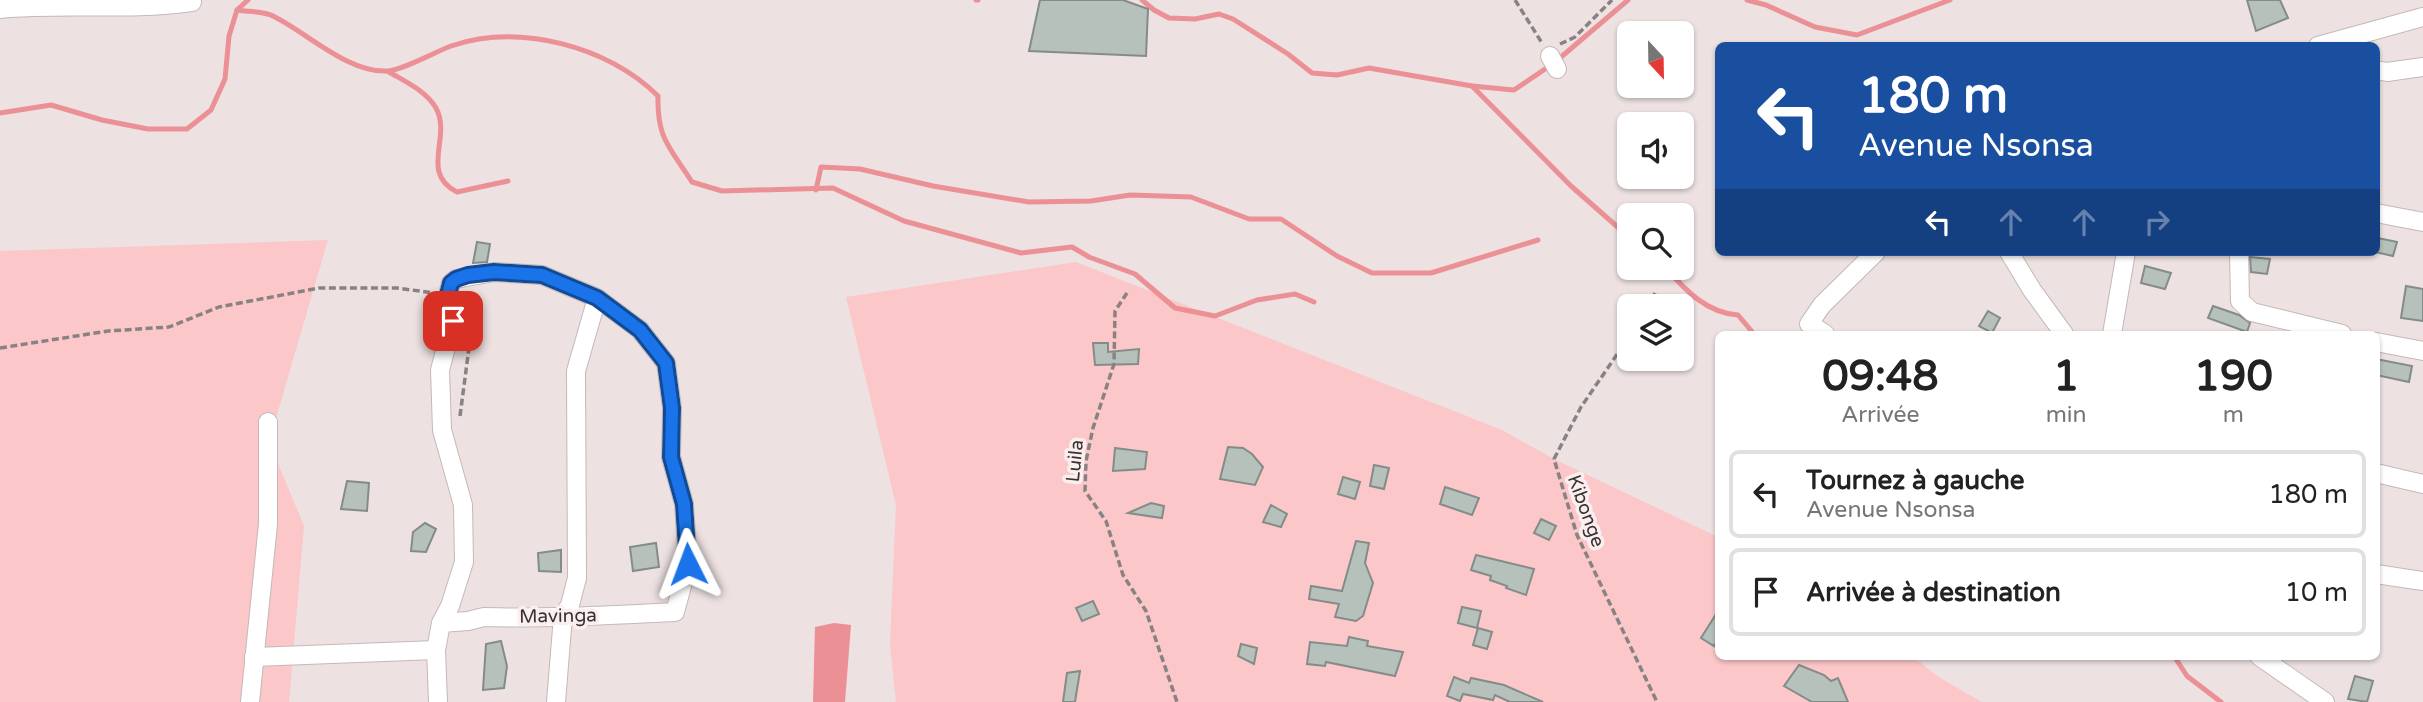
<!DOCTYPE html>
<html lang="fr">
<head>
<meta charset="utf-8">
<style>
  :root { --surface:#fff; --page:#f6f6f6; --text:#222; --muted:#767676; --line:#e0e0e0 }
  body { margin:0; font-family:"Varela Round",sans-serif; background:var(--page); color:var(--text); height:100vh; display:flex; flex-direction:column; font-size:26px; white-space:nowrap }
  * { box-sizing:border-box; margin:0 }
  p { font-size:23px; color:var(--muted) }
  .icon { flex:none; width:38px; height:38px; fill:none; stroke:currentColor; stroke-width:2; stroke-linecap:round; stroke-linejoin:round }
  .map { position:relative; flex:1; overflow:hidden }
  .panel { position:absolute; left:1715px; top:331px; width:665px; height:329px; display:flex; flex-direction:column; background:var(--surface); border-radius:10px; box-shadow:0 2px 5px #0004 }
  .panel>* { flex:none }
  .top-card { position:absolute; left:1715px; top:42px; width:665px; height:214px; border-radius:10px; box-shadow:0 2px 5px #0004; background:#1a4fa0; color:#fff; overflow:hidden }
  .needle { width:46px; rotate:158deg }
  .tools { position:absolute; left:1617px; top:21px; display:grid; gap:14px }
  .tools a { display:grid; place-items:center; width:77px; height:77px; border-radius:10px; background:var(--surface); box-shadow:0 2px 5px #0004; font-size:35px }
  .pin { position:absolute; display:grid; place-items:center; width:60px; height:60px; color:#fff; margin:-30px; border-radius:14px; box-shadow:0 4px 10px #0006 }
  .me { position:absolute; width:77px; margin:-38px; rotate:357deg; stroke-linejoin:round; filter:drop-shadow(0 0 5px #0008) }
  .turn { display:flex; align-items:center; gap:24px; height:147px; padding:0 28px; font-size:32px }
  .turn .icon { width:91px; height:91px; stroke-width:2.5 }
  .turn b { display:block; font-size:49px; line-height:60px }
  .lanes { display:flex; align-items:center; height:66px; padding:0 28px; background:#0003; justify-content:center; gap:35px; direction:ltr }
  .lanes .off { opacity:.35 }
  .eta { display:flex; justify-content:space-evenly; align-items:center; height:119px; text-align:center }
  .eta b { font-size:42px; font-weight:700; line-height:49px }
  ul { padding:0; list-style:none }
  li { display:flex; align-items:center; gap:21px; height:88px; margin:0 14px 10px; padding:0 14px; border:4px solid var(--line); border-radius:10px }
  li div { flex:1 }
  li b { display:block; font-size:26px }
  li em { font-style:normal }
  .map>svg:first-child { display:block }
  .green { fill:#fcc7c9 }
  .water { fill:#eb9095 }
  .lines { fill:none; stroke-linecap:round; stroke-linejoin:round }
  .stream { stroke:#eb9095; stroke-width:5 }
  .building { fill:#b7c1bc; stroke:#838c88; stroke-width:2 }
  .minor-casing { stroke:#c4b8b8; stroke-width:20 }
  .path { stroke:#898282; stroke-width:3.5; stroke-dasharray:7 3.5; stroke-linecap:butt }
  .minor { stroke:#fff; stroke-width:18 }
  .route-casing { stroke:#114b97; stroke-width:18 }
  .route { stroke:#1a73e8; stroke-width:12 }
  .labels { text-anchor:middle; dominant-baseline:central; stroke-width:7; stroke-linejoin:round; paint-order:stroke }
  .street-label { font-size:19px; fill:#373333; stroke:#fbeeef }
</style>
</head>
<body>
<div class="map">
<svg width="2423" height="702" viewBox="0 0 2423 702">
  <rect width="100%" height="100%" fill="#ede1e1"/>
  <g class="green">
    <polygon points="328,240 269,442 304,526 289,702 0,702 0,251"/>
    <polygon points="1076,262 1502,430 1554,459 1718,537 1718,656 1912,656 1940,678 1982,702 896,702 890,645 896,505 846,297"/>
  </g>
  <polygon class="water" points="834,623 851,625 845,702 813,702 815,627"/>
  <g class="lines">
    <g class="stream">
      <polyline points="976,0 978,0"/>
      <polyline points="1142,0 1154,10 1169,18 1195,19 1219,14 1233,19 1288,54 1312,73 1337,75 1369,68 1472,86 1514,90 1554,63 1628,0"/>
      <polyline points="1747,0 1766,5 1815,27 1857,35 1950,0"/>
      <path d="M237,10C248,12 263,11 273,16C306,32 348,73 387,71C401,71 435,52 451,46C519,23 608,46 658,96C657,140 670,147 692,182L722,191L833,188L904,221L1021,253L1072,247L1089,257L1135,274L1175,308L1215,316L1257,300L1295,294L1314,302"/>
      <path d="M389,72C406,82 426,91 436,108C452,137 419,173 457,192L508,181"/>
      <polyline points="1472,86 1571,186 1629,237"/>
      <polyline points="0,113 51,105 102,120 148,129 187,129 211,110 225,79 229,36 237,10 248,0"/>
      <polyline points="816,190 821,167 860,169 933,186 1029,202 1091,201 1130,195 1191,197 1249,219 1281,219 1337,256 1372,273 1431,273 1538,240"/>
      <path d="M1666,268C1686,291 1707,313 1738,315L1754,334"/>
      <polyline points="2174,656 2187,676 2221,702"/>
    </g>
  </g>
  <g class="building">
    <polygon points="1040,0 1123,0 1148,9 1146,56 1029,51"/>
    <polygon points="2247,0 2280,0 2288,18 2256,31"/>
    <polygon points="2378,238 2397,242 2393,256 2375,252"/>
    <polygon points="477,242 490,244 487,262 473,263"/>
    <polygon points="2250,257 2270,259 2267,274 2251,272"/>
    <polygon points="2145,266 2171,273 2165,289 2141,283"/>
    <polygon points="2406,286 2423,289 2423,321 2401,318"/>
    <polygon points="2213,306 2239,315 2250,323 2247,332 2208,318"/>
    <polygon points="1988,311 2000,318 1992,333 1979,326"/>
    <polygon points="1093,343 1108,343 1108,352 1139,349 1138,364 1095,365"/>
    <polygon points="2376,359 2412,366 2409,382 2376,375"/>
    <polygon points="1228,447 1243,448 1252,454 1263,467 1255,485 1220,479"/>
    <polygon points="1115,448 1147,452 1145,469 1113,471"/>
    <polygon points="1374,465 1389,468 1384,489 1370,486"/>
    <polygon points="1343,477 1360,482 1355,499 1338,494"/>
    <polygon points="347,481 369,483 367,511 341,509"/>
    <polygon points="1445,487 1479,498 1472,515 1440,504"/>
    <polygon points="1151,503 1164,506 1162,518 1128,513"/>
    <polygon points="1271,505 1287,514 1281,527 1263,522"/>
    <polygon points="1541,519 1556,526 1549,540 1534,533"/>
    <polygon points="425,523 436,529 426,552 411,551 413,532"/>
    <polygon points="1356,541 1369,543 1365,563 1373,583 1363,616 1356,621 1335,617 1339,604 1309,599 1311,586 1342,591"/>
    <polygon points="656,543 659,567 633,571 630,547"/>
    <polygon points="561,550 561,572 539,571 538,553"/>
    <polygon points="1476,555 1534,569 1526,595 1506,588 1507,586 1490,580 1491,576 1471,570"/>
    <polygon points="1093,601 1099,614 1082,621 1076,608"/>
    <polygon points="1462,607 1481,611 1477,628 1458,623"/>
    <polygon points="1718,611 1718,639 1714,646 1701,638"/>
    <polygon points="1478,628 1492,632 1487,649 1473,645"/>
    <polygon points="1349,637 1368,641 1367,646 1403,652 1395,676 1326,662 1325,666 1307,664 1310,642 1347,646"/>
    <polygon points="501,641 507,666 504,688 483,690 486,644"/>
    <polygon points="1241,644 1257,648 1254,664 1238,656"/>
    <polygon points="1799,665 1824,675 1831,681 1838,678 1848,702 1812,702 1784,686"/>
    <polygon points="1080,671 1075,702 1063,702 1067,673"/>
    <polygon points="2355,676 2373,681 2367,702 2348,699"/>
    <polygon points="1454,677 1469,683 1471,678 1504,685 1543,702 1510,702 1495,695 1493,700 1463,694 1460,701 1447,696"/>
  </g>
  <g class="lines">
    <g class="minor-casing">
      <g id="minor">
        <path d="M0,9C64,3 128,11 192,2"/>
        <polyline points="2318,46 2423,17"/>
        <polyline points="1550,56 1557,69"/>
        <polyline points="2376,70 2387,72 2423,67"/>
        <polyline points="2376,213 2423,222"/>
        <polyline points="2009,252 2032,290 2064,334"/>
        <polyline points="2239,252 2240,301 2252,312 2342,334"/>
        <polyline points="1825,334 1809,324 1822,305 1876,252"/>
        <polyline points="2112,334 2126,252"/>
        <polyline points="2376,342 2423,351"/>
        <polyline points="2376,473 2423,484"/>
        <polyline points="2376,574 2423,581"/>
        <polyline points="2259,656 2325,702"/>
        <polyline points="254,657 436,650"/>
        <polyline points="250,702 268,524 268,422"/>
        <path d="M438,702L436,650L441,623L450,606L464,562L463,505L442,430L440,370L453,321L448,295L451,283L456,279L494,272L542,275L597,298L640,330L666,363L672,408L671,457L684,504L687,550L688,564L675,612C611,615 548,619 484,617L468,621L441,623"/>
        <polyline points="556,702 563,616 570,605 577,578 576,371 597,298"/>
      </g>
    </g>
    <g class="path">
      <polyline points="1515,0 1542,43"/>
      <polyline points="1560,44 1575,37 1612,0"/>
      <polyline points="1127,293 1115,311 1114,364 1093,428 1086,461 1085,491 1106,521 1123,575 1146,611 1177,702"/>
      <polyline points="1650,306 1655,293"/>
      <polyline points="1629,337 1581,407 1554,459 1577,535 1657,702"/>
      <polyline points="0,348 108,331 169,327 219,307 319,288 397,288 434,293"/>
      <polyline points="460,416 475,302 471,292"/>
    </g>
    <use href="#minor" class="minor"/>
  </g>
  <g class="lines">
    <g class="route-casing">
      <polyline id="route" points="453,321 448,295 451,283 456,279 468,275 494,272 542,275 597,298 640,330 666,363 672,408 671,457 684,504 688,564"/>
    </g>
    <use href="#route" class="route"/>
  </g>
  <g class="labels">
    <g class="street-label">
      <text transform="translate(1075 461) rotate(-84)">Luila</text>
      <text transform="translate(1586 511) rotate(70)">Kibonge</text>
      <text transform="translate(558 616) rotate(-1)">Mavinga</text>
    </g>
  </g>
</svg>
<div class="tools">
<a><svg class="needle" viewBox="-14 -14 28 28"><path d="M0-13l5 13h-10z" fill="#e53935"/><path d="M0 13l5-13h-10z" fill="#767676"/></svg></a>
<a><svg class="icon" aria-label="sound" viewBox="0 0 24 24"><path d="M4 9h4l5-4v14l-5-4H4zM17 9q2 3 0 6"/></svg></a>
<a><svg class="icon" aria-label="search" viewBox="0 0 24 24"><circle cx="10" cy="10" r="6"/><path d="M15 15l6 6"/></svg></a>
<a><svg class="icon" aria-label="layers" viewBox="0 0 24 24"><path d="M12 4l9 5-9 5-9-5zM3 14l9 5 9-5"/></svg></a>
</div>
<div class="pin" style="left:453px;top:321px;background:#d93025"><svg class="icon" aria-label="arrive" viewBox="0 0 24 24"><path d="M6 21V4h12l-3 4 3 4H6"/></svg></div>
<svg class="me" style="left:688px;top:564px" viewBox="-20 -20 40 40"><path d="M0-17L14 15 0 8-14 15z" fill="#1a73e8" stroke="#fff" stroke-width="4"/></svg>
<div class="top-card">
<div class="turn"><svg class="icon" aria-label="left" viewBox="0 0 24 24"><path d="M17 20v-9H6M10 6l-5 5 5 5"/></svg><div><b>180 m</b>Avenue Nsonsa</div></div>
<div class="lanes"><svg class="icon" aria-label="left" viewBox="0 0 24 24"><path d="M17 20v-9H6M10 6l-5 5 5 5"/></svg><svg class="icon off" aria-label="ahead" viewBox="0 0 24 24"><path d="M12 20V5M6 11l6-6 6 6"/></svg><svg class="icon off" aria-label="ahead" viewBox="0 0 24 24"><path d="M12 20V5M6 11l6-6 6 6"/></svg><svg class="icon off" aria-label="right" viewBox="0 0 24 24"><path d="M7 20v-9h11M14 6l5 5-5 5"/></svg></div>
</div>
<section class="panel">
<div class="eta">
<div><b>09:48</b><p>Arrivée</p></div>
<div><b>1</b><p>min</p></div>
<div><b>190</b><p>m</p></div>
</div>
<ul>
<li><svg class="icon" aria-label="left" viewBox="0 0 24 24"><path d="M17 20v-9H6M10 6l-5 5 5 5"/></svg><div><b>Tournez à gauche</b><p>Avenue Nsonsa</p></div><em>180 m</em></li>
<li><svg class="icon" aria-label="arrive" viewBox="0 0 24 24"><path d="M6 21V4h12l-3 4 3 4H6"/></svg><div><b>Arrivée à destination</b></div><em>10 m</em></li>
</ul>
</section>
</div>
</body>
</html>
